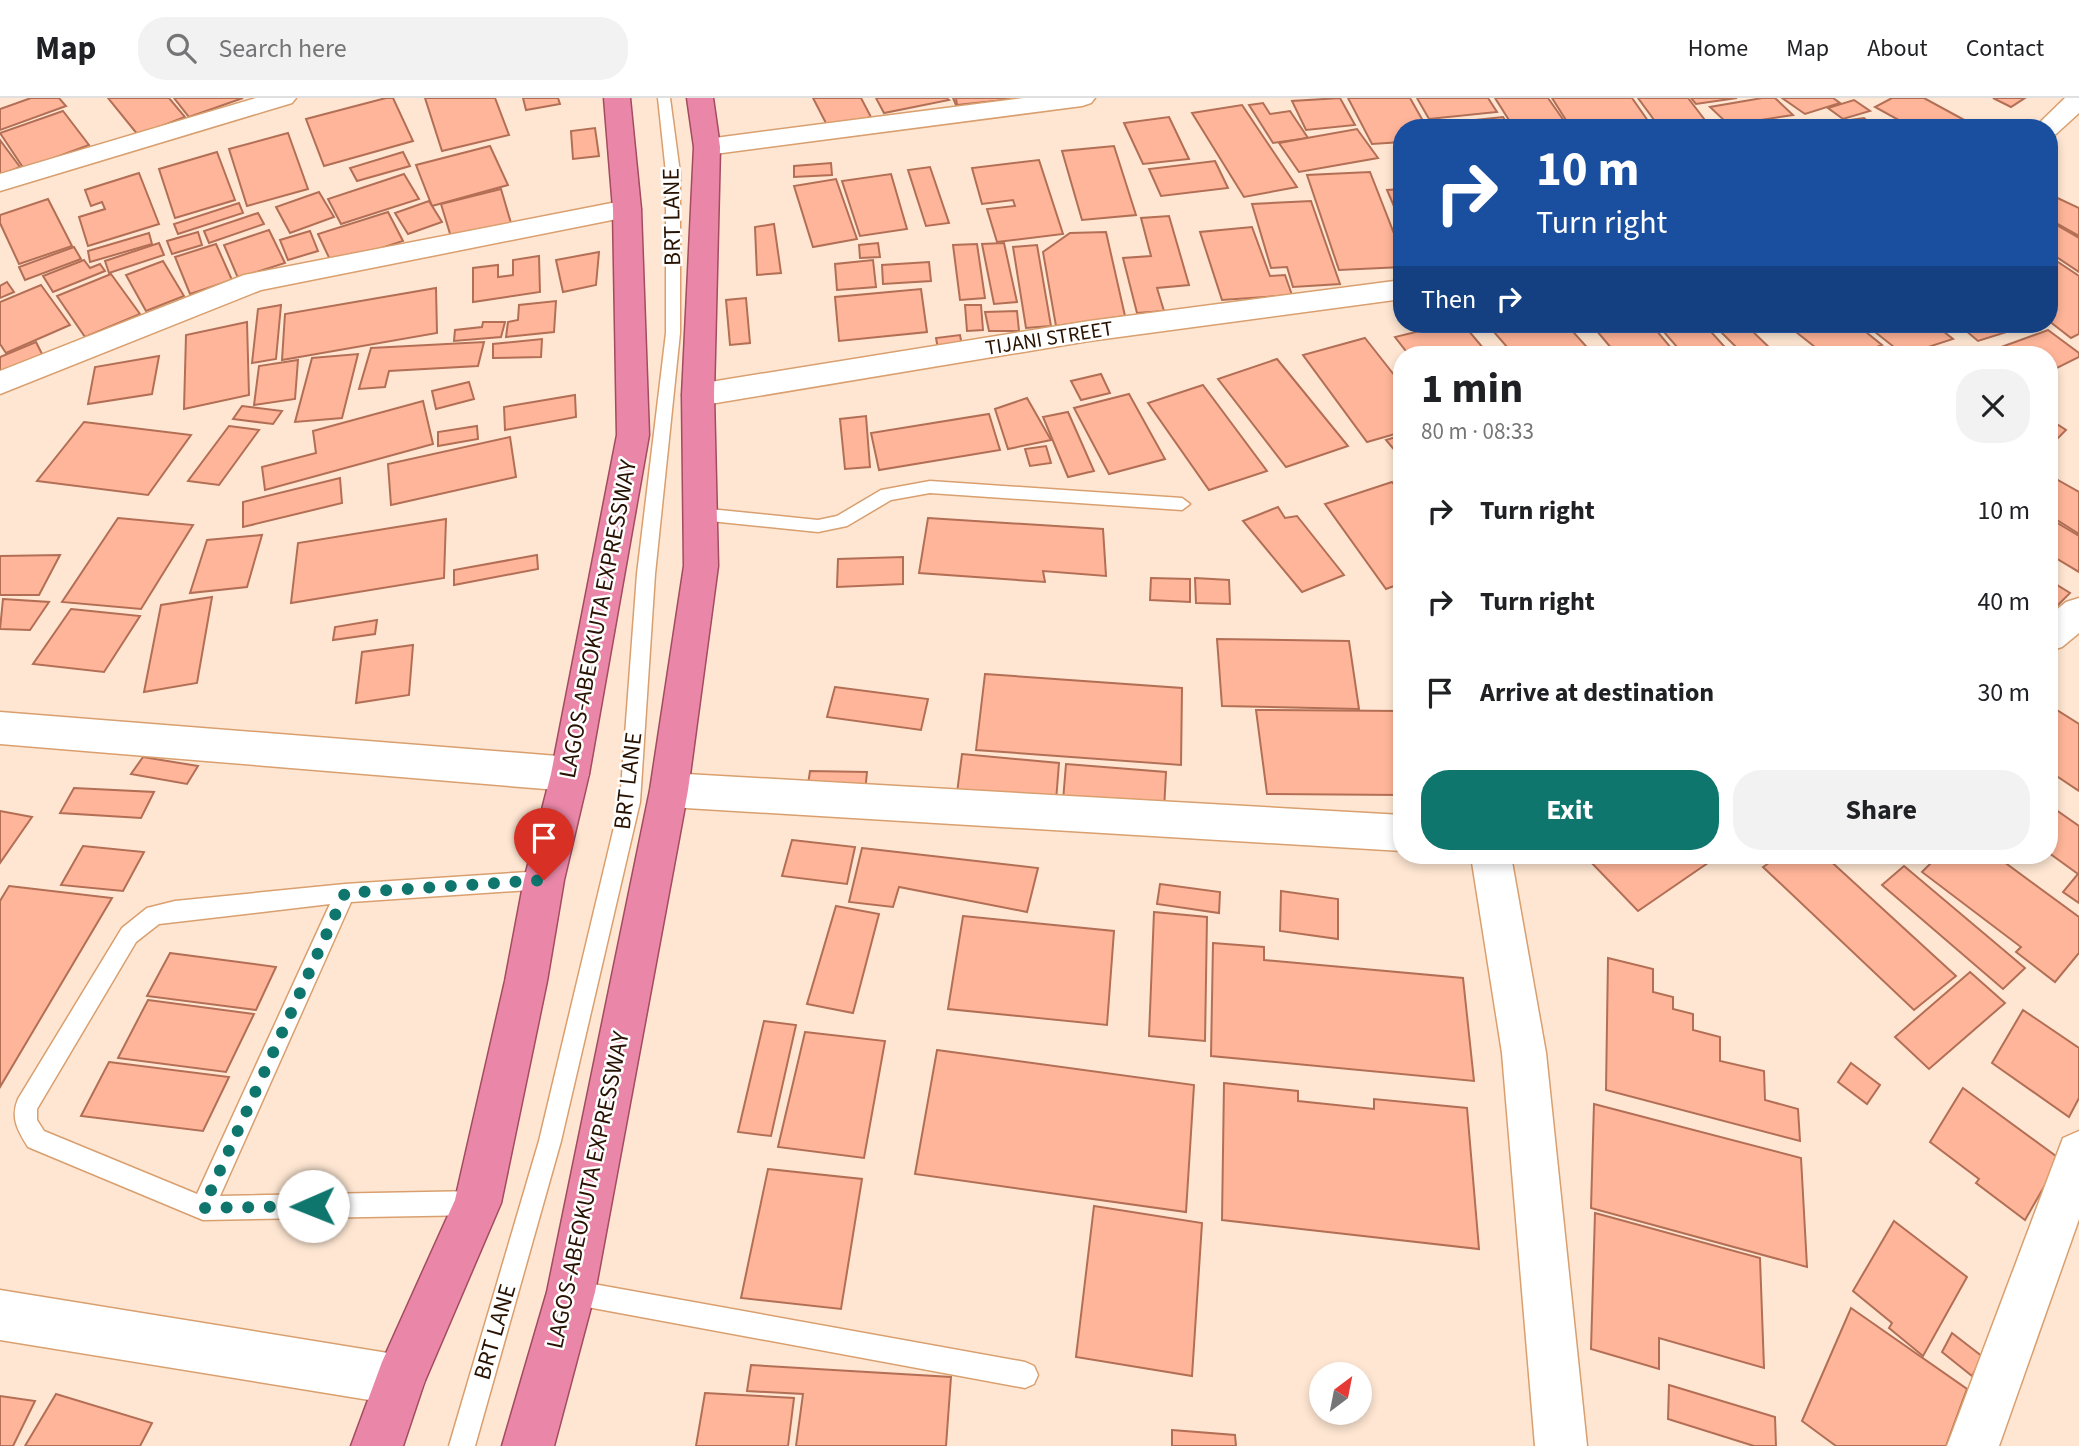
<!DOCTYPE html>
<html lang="en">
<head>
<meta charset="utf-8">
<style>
  :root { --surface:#fff; --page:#f2f2f2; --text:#202124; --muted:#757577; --line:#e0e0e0; --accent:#0f766e }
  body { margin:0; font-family:"Source Sans 3",sans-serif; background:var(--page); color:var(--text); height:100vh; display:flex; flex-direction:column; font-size:26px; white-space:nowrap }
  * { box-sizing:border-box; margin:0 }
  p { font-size:23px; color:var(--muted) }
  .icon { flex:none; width:38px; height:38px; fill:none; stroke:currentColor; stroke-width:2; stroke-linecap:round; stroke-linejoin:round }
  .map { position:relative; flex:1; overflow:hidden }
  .sheet { position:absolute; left:1393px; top:248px; width:665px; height:518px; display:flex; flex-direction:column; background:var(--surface); border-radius:28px; box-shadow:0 4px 10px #0003 }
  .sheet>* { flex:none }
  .top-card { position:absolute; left:1393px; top:21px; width:665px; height:214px; border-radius:28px; box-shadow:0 4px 10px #0003; background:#1a4fa0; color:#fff; overflow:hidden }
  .needle { width:46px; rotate:32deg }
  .buttons { position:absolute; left:1309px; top:1264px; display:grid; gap:14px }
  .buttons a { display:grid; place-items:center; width:63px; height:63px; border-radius:50%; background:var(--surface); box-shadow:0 4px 10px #0003; font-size:35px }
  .pin { position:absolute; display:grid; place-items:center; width:60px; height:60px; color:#fff; margin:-72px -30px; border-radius:50% 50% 50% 0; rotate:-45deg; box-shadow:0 0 7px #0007 }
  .pin .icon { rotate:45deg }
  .me { position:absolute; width:77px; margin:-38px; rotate:269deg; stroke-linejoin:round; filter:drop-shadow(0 0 5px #0008) }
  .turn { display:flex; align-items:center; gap:24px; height:147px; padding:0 28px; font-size:32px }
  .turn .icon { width:91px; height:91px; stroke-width:2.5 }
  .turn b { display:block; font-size:49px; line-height:60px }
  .then { display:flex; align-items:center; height:66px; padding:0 28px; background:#0003; gap:14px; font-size:26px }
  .round { display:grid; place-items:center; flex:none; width:74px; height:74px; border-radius:28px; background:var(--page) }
  .summary { display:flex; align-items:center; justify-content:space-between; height:119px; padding:0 28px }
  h1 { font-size:42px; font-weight:700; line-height:52px }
  .action { display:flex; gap:14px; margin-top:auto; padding:14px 28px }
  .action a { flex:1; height:80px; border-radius:28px; background:var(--accent); color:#fff; font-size:28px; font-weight:700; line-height:80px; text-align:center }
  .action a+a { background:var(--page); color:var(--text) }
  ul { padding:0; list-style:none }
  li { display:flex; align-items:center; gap:21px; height:91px; padding:0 28px }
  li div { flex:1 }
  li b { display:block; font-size:26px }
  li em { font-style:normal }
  header { display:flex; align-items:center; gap:42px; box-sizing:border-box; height:98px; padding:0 35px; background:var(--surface); border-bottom:2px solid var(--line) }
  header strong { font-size:33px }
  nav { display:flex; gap:38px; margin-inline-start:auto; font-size:24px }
  .search { width:490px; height:63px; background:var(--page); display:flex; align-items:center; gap:18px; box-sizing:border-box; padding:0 24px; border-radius:28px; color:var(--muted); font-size:26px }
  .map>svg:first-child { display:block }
  .building { fill:#ffb599; stroke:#b36f55; stroke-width:2 }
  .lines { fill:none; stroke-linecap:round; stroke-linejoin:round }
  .service-casing { stroke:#d99f6e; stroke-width:3 }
  .minor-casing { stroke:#d99f6e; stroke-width:3 }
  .trunk-casing { stroke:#a34b5f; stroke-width:3 }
  .service { fill:#fff; fill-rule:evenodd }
  .minor { fill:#fff; fill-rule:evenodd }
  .trunk { fill:#ea87a8; fill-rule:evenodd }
  .route { stroke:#0f766e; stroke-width:12; stroke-dasharray:0 21.6 }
  .labels { text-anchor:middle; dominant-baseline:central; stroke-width:5; stroke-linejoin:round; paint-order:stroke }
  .far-street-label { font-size:21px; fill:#281201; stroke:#fff }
  .street-label { font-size:24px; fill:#281201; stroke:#fff }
</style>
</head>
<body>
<header>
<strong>Map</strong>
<div class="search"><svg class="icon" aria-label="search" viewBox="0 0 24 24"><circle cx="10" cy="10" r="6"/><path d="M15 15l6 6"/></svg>Search here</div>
<nav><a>Home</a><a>Map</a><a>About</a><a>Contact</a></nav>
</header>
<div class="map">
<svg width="2079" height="1348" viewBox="0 0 2079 1348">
  <rect width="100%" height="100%" fill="#fee6d2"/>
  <g class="building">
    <polygon points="31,0 59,0 66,8 0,32 0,11"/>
    <polygon points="108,0 169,0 185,19 138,37"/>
    <polygon points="174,0 243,0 189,19"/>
    <polygon points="386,0 393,0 413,43 324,68 306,21"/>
    <polygon points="425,0 495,0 509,37 442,53"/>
    <polygon points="523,0 558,0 560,6 526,12"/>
    <polygon points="813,0 861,0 871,19 828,29"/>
    <polygon points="876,0 947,0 949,2 884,15"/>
    <polygon points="953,0 1035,0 959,14"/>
    <polygon points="956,0 1023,0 957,7"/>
    <polygon points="1340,0 1355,27 1306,32 1292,3"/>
    <polygon points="1348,0 1410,0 1427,30 1402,30 1402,44 1372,46"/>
    <polygon points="1417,0 1488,0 1497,14 1429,21"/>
    <polygon points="1495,0 1548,0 1569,30 1514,30"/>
    <polygon points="1552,0 1632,0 1653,30 1571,30"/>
    <polygon points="1638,0 1688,0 1711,30 1660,30"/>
    <polygon points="1691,0 1737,0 1696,6"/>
    <polygon points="1762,0 1775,0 1793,17 1729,27 1710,9"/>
    <polygon points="1782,0 1833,0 1840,5 1805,16"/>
    <polygon points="1892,0 1924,0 1979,30 1913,30 1875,9"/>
    <polygon points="1993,0 2025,0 2011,9"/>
    <polygon points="1854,2 1870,13 1843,21 1828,10"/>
    <polygon points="1263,5 1270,16 1290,13 1308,40 1273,45 1249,7"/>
    <polygon points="1242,7 1297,89 1244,99 1192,15"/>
    <polygon points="63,13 89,47 24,71 0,35"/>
    <polygon points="1169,19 1189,61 1143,66 1124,25"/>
    <polygon points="1503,19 1510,30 1439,30 1436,26"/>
    <polygon points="1864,20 1875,30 1817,30 1814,27"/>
    <polygon points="595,30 599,58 573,61 571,33"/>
    <polygon points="1357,31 1378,60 1299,74 1279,45"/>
    <polygon points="288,35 308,91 247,108 229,51"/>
    <polygon points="0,42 20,69 0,77"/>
    <polygon points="490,48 508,87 432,108 416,67"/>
    <polygon points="1114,48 1136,117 1082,122 1062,53"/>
    <polygon points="217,54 235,102 175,120 159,71"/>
    <polygon points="403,54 410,68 357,83 350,70"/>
    <polygon points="1039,62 1063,136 997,144 987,111 1015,108 1013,102 982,106 972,70"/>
    <polygon points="1215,63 1228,90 1161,98 1149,71"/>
    <polygon points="831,65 832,77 794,79 794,68"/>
    <polygon points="930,69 949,125 926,128 908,72"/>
    <polygon points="1370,74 1402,156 1402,169 1339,172 1307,77"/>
    <polygon points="139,75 159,126 88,148 79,119 105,111 102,104 91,108 85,92"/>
    <polygon points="404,76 419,101 341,126 328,101"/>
    <polygon points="891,76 907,131 860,138 842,83"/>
    <polygon points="836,81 857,141 813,149 794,88"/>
    <polygon points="501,91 511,125 451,139 441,106"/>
    <polygon points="1402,91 1402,127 1387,92"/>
    <polygon points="319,94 334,119 290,135 276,109"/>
    <polygon points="2049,96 2079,110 2079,138 2049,121"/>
    <polygon points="48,101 72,148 19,166 0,125 0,117"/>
    <polygon points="429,103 442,124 408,136 395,115"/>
    <polygon points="1311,103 1340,186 1293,189 1287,169 1271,170 1252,106"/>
    <polygon points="239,105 243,115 178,136 174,126"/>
    <polygon points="388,114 403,143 332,166 318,136"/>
    <polygon points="258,115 264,126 209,145 204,133"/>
    <polygon points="1169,118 1189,187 1157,190 1164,213 1137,215 1123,160 1151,158 1141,120"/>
    <polygon points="2053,125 2079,140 2079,174 2049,154 2049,126"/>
    <polygon points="774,126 781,175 757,177 755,129"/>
    <polygon points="1252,129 1270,178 1285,177 1292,197 1222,202 1200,134"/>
    <polygon points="269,132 285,165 238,180 224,147"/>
    <polygon points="310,133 318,153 288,162 280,142"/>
    <polygon points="198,134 202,147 172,156 167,143"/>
    <polygon points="1106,134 1125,218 1056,228 1043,154 1070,135"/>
    <polygon points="149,135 152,146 90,164 88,153"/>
    <polygon points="159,145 164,157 109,175 105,163"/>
    <polygon points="878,145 880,159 860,160 859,147"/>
    <polygon points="1004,145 1017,204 994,206 982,146"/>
    <polygon points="216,146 232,182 190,196 175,159"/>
    <polygon points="977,146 985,200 960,202 953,147"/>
    <polygon points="1037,147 1051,228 1026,230 1013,149"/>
    <polygon points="74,149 81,161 25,182 19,169"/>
    <polygon points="599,154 596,187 563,194 556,162"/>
    <polygon points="539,158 540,194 473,204 473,170 498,167 498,179 513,177 513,162"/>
    <polygon points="2049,158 2079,178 2079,236 2071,240 2049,223"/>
    <polygon points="84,162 90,170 100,166 105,173 53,194 43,178"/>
    <polygon points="873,162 876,189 837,192 835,166"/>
    <polygon points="163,163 184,198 146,213 126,177"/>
    <polygon points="929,164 931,183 883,186 882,167"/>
    <polygon points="111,176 140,216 85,239 57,198"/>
    <polygon points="7,184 14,194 0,200 0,188"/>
    <polygon points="41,187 70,227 6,255 0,246 0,204"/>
    <polygon points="436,190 437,235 282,262 285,216"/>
    <polygon points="921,191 927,234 839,243 835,199"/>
    <polygon points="746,200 750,245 730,247 726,202"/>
    <polygon points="556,203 554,234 506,239 508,224 518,222 519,207"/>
    <polygon points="281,207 276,261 252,265 258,211"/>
    <polygon points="965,207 981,207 983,232 967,233"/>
    <polygon points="1017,213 1019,233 989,233 985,214"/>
    <polygon points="247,224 249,297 184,311 186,237"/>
    <polygon points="483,224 505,224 501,239 454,243 455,232 482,229"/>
    <polygon points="1448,226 1463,226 1489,257 1409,257 1395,239"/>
    <polygon points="1487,226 1566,226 1594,257 1514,257"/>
    <polygon points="1591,226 1651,226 1677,257 1617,257"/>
    <polygon points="1657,226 1704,226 1732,257 1684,257"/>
    <polygon points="1713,226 1745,226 1777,257 1744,257"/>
    <polygon points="1786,226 1856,226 1882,247 1855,257 1825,257"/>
    <polygon points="1865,226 1934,226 1953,241 1904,257"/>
    <polygon points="1958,226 2032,226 1978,243"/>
    <polygon points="2048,232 2079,255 2079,259 2049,274 2049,257 1982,256"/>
    <polygon points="960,237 962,248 938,251 936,240"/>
    <polygon points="1365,240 1402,287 1402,334 1367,344 1303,257"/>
    <polygon points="542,241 541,259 493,260 493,246"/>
    <polygon points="36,244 45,262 0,281 0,259"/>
    <polygon points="484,244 478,268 389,273 385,289 359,291 371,250"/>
    <polygon points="358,256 342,320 295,324 312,260"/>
    <polygon points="159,258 152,296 88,306 95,269"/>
    <polygon points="1277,261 1348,348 1286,369 1218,281"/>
    <polygon points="298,262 295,301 254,307 259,268"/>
    <polygon points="1101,276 1110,295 1081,302 1071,283"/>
    <polygon points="469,284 474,301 436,311 432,293"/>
    <polygon points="1203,287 1267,373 1209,392 1148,305"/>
    <polygon points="1129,296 1165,361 1109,376 1074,310"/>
    <polygon points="575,297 576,319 505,332 504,309"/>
    <polygon points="1027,300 1051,342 1008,351 995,311"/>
    <polygon points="423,303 433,346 265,392 262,369 316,355 313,333"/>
    <polygon points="242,308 282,313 273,326 233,321"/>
    <polygon points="1068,314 1094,373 1068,379 1043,319"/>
    <polygon points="989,316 1000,352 879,372 871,335"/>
    <polygon points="866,318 870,369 845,371 840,321"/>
    <polygon points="2049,321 2066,332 2049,349"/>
    <polygon points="84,324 191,337 148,397 37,383"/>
    <polygon points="229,328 259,332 219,387 188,383"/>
    <polygon points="477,328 478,341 438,348 438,334"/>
    <polygon points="1402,337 1402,361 1386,342"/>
    <polygon points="510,339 516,379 391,407 388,366"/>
    <polygon points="1046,348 1051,365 1030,368 1025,351"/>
    <polygon points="2049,377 2079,394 2079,436 2049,417"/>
    <polygon points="340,380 342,405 243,429 243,404"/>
    <polygon points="1392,384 1402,397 1402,485 1386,491 1325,406"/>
    <polygon points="1278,409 1285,420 1297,418 1344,477 1302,494 1243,423"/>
    <polygon points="118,420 193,427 141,511 62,504"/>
    <polygon points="928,420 1103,431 1106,478 1043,473 1045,484 919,475"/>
    <polygon points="2049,420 2079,438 2079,474 2049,456"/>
    <polygon points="446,421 444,480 291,505 298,445"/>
    <polygon points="262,437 247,489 190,495 207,442"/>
    <polygon points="60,457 39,497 0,497 0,458"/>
    <polygon points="537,457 538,471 454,487 454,472"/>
    <polygon points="903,459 903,486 837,489 838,461"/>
    <polygon points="1151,480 1190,481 1190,504 1150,502"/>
    <polygon points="1195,480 1229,482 1230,506 1196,505"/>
    <polygon points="2049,482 2070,495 2049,516"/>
    <polygon points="212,499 197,585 144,594 161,507"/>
    <polygon points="3,501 49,504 30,532 0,531"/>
    <polygon points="71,511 140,518 104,574 33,566"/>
    <polygon points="377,522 375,536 333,542 335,529"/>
    <polygon points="1217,541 1349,543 1359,611 1222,608"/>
    <polygon points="413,547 409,597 356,605 362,554"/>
    <polygon points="985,576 1182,590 1181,667 976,652"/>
    <polygon points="835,589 928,601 921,632 827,619"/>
    <polygon points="2049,607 2079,626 2079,693 2049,673"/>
    <polygon points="1256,612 1402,613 1402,697 1267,696"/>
    <polygon points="962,656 1059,665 1056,703 957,695"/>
    <polygon points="143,659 198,668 187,686 131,676"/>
    <polygon points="1066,666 1166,674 1164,712 1063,703"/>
    <polygon points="810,673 867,674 865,694 807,693"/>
    <polygon points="74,690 154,694 141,720 60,715"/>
    <polygon points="2049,707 2079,728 2079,805 2063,794 2078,776 2049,755"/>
    <polygon points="0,713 32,719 0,765"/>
    <polygon points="792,742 855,749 847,786 782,778"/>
    <polygon points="83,748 144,754 123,793 61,787"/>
    <polygon points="862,750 1038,770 1027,814 899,789 893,809 849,804"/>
    <polygon points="1585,758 1718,758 1638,813"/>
    <polygon points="1779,758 1825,758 1956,878 1914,912 1763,769"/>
    <polygon points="1938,758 1996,758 2079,819 2079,855 2055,884 2016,854 2021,849 1922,774"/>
    <polygon points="1904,768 2025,870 2003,891 1882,787"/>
    <polygon points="1160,786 1220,794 1219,815 1157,806"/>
    <polygon points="9,788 112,800 0,989 0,803"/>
    <polygon points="1281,793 1338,801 1338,841 1280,833"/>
    <polygon points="836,808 879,816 853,915 807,906"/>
    <polygon points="1154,814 1207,819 1205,943 1149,938"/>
    <polygon points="963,818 1114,833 1107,927 948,911"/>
    <polygon points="1213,845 1264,849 1264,862 1463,880 1474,983 1211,958"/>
    <polygon points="170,855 276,869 256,912 147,898"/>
    <polygon points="1608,860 1653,871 1653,894 1673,899 1673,911 1693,916 1693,932 1720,939 1720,963 1764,973 1765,1002 1798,1011 1800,1043 1606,992"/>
    <polygon points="1970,874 2005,905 1929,971 1895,939"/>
    <polygon points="148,902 254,916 226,974 118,960"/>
    <polygon points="2023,912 2079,950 2079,1000 2069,1019 1992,965"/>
    <polygon points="764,923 796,927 771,1038 738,1034"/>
    <polygon points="805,934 885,943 864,1060 778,1049"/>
    <polygon points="937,952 1194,987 1186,1114 915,1076"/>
    <polygon points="109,964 229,979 203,1033 81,1018"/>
    <polygon points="1851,965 1880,987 1867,1006 1838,984"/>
    <polygon points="1224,985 1298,993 1298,1003 1374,1011 1374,1001 1467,1010 1479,1151 1222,1122"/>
    <polygon points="1963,990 2060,1061 2025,1122 1976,1085 1979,1081 1930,1044"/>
    <polygon points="1594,1006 1801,1060 1807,1169 1591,1110"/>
    <polygon points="768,1071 862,1081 841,1211 741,1200"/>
    <polygon points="1094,1108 1202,1125 1192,1278 1076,1259"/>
    <polygon points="1595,1115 1760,1160 1764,1270 1659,1240 1659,1271 1591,1251"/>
    <polygon points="1894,1123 1967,1179 1923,1258 1889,1230 1892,1225 1853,1193"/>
    <polygon points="1851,1210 1967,1291 1946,1348 1836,1348 1802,1323"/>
    <polygon points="1952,1235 1983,1259 1972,1278 1942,1254"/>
    <polygon points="751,1267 951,1279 946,1348 796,1348 803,1296 747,1293"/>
    <polygon points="1669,1287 1775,1319 1776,1348 1754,1348 1668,1321"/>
    <polygon points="705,1295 794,1300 788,1348 696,1348"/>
    <polygon points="56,1296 152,1325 140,1348 25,1348"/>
    <polygon points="0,1298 35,1303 13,1348 0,1348"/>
    <polygon points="1172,1332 1235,1337 1236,1348 1172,1348"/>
  </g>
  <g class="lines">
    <g class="service-casing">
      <g id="service">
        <polygon points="658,0 670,0 680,75 680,235 655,476 640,704 561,1043 475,1348 449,1348 539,1043 620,704 637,476 666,235 666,75"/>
        <polygon points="930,383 1182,400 1190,406 1182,412 930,395 891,402 847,428 818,434 700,422 692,416 700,410 818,422 837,418 881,392"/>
        <path d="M544,773L551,775L554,782L551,789L544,791L351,804L220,1098L478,1093L486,1097L490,1105L486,1113L478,1117L203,1122L28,1049C18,1033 10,1020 18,1001L122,830L147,810L175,803L345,786ZM330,806L197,1096L44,1033L37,1022V1011L136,844L159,826Z"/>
        <polygon points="571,1182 1025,1264 1034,1268 1038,1277 1034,1286 1025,1290 571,1206 562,1203 559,1194 562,1185"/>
      </g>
    </g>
    <g class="minor-casing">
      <g id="minor">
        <polygon points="256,0 296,0 292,5 0,93 0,76"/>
        <polygon points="1023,0 1095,0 1091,5 1082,8 707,57 698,55 694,49 698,43 707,41"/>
        <polygon points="2065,0 2079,0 2079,15 2056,36 2049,37 2049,30 2034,30"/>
        <polygon points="627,102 637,105 641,111 637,117 261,192 0,296 0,273 244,177"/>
        <polygon points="1402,182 1402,201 1089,243 698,308 687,305 682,297 687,289 698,286 1089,223"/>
        <polygon points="2079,500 2079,535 2062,549 2049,553 2049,518 2066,504"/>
        <polygon points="0,614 570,659 584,664 589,676 584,688 570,693 0,646"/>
        <polygon points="669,675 1402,717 1402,753 669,709 655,704 650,692 655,680"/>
        <polygon points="1471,758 1511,758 1546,955 1587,1348 1535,1348 1502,955"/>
        <polygon points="2079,1033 2079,1121 1999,1348 1947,1348 2063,1040"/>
        <polygon points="0,1192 400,1257 418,1264 425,1282 418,1300 400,1307 0,1242"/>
      </g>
    </g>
    <g class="trunk-casing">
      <g id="trunk">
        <polygon points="604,0 630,0 641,111 649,337 589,676 564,782 547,883 501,1105 424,1285 403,1348 351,1348 382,1264 455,1102 505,883 524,782 551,676 617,337 613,111"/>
        <polygon points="687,0 713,0 720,49 714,297 718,468 688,692 595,1194 554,1348 502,1348 547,1194 650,692 684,468 682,297 694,49"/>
      </g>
    </g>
    <use href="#service" class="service"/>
    <use href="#minor" class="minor"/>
    <use href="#trunk" class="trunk"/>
  </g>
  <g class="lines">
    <polyline class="route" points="313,1108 203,1110 345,795 544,782"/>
  </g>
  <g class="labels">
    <g class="far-street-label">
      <text transform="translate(1049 240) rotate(-9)">TIJANI STREET</text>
    </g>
    <g class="street-label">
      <text transform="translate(672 119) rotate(-91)">BRT LANE</text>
      <text transform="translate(598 521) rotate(-79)">LAGOS-ABEOKUTA EXPRESSWAY</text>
      <text transform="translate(628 683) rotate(-83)">BRT LANE</text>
      <text transform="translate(588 1092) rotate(-78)">LAGOS-ABEOKUTA EXPRESSWAY</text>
      <text transform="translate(495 1234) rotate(-74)">BRT LANE</text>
    </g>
  </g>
</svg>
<div class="buttons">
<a><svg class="needle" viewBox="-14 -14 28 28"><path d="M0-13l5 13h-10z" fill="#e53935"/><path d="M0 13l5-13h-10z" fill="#757577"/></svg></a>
</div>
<div class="pin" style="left:544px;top:782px;background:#d93025"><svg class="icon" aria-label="arrive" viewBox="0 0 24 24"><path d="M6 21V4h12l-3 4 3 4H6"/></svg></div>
<svg class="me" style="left:313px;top:1108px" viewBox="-20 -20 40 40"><circle r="19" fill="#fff"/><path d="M0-13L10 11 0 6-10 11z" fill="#0f766e"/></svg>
<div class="top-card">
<div class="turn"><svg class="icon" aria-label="right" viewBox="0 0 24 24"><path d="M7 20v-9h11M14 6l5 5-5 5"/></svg><div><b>10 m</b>Turn right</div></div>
<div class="then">Then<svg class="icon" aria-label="right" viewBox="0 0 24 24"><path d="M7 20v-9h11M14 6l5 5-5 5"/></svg></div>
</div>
<section class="sheet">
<div class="summary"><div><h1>1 min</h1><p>80 m · 08:33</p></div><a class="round"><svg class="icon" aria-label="close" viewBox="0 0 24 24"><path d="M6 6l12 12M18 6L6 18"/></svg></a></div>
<ul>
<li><svg class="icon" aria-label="right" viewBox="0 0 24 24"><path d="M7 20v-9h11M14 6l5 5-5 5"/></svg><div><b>Turn right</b></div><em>10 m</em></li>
<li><svg class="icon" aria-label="right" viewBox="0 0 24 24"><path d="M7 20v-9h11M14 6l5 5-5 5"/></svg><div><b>Turn right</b></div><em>40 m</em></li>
<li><svg class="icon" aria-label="arrive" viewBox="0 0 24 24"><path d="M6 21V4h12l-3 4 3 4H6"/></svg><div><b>Arrive at destination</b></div><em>30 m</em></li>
</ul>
<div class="action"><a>Exit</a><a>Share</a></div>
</section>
</div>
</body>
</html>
